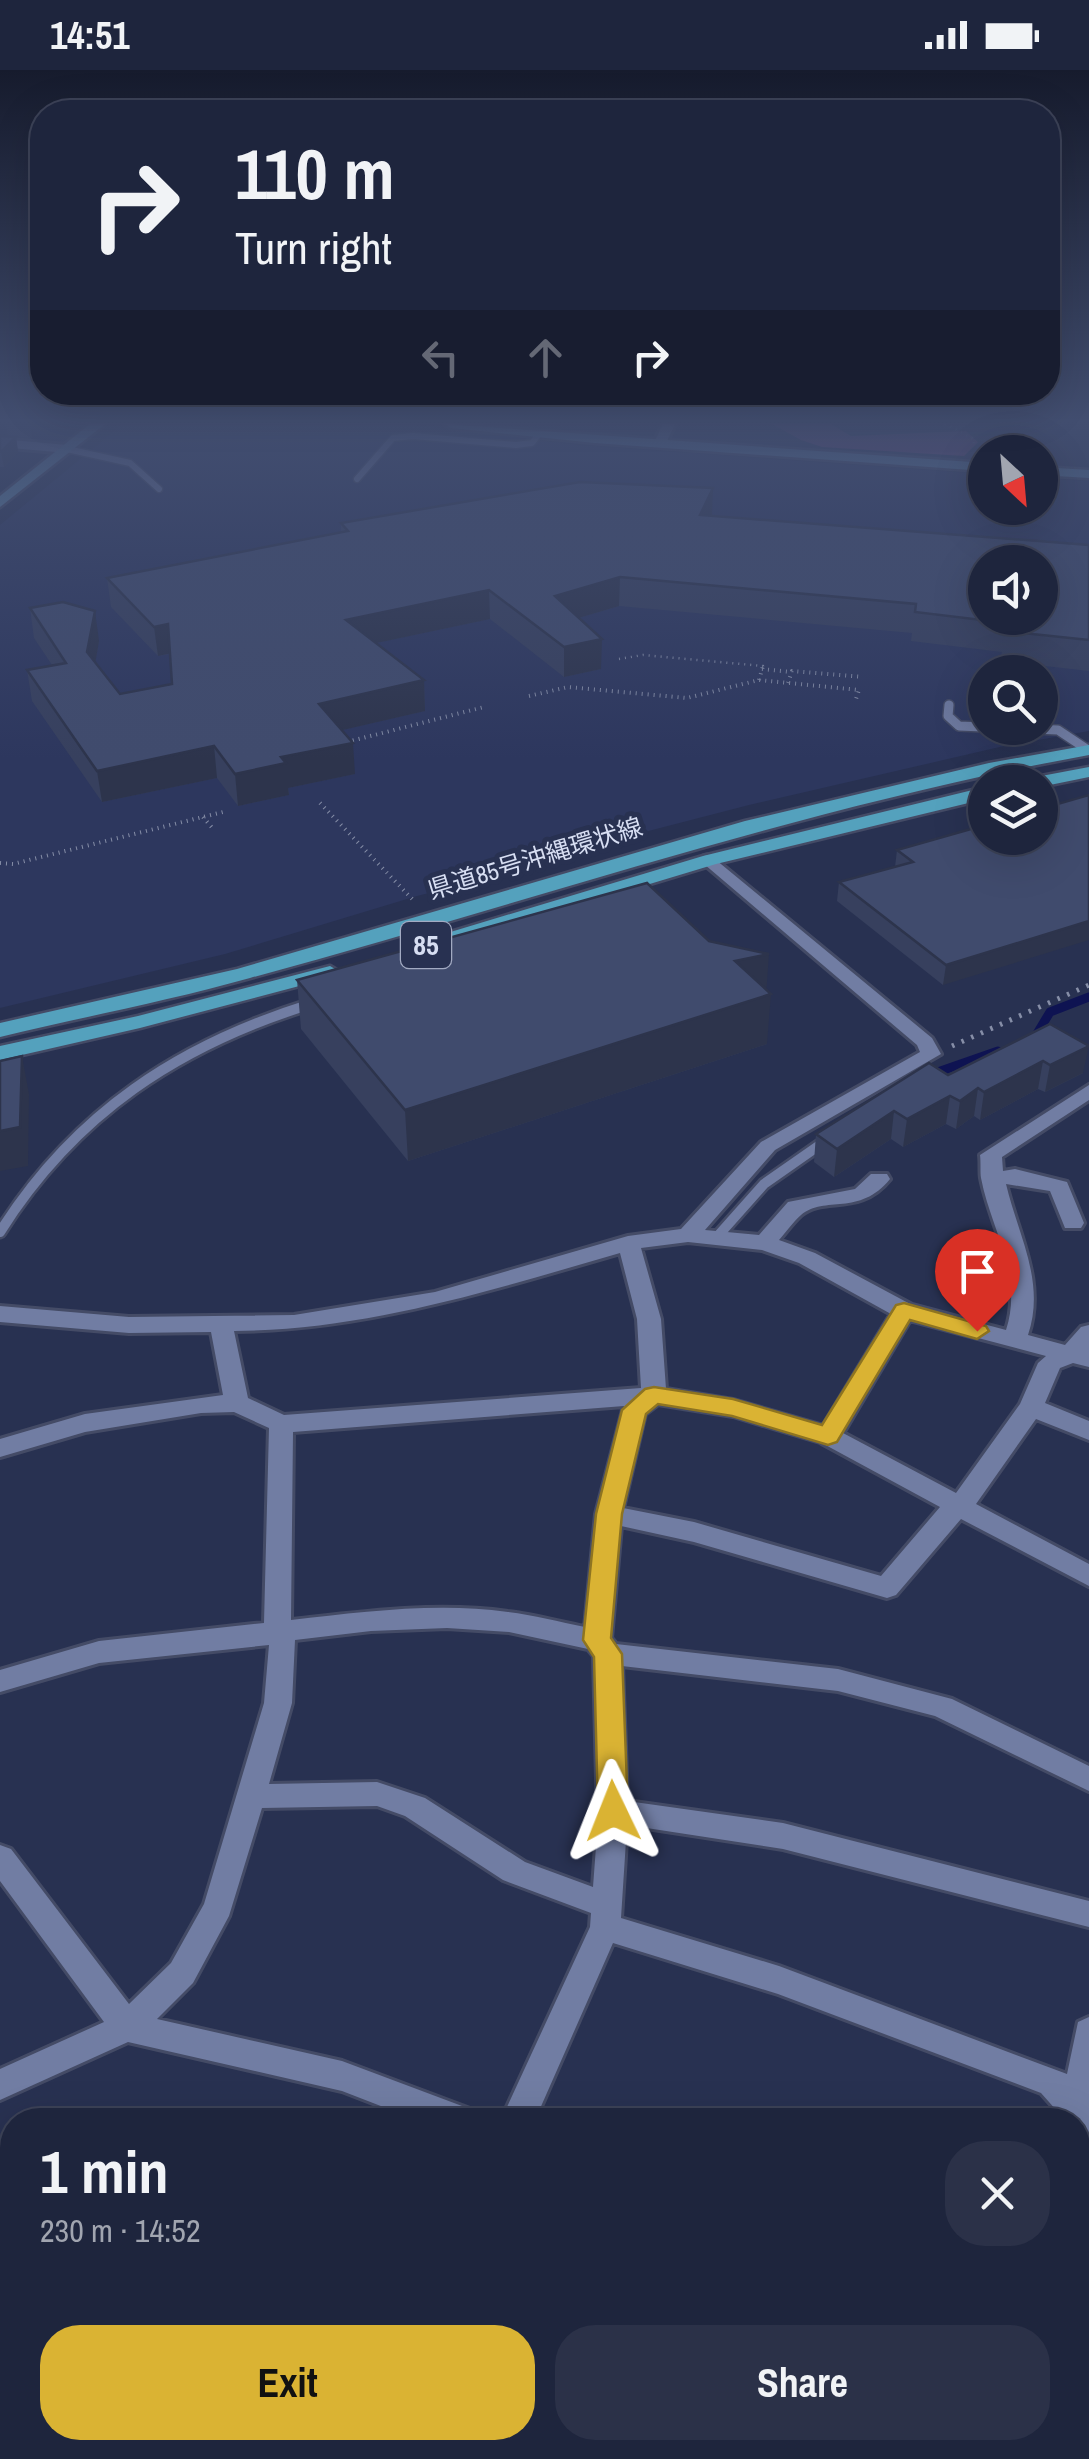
<!DOCTYPE html>
<html lang="en">
<head>
<meta charset="utf-8">
<style>
  :root { --surface:#1e253d; --page:#2b3148; --text:#f1f3f6; --muted:#a1a5b0; --line:#3c4257; --accent:#dab333 }
  body { margin:0; font-family:"Archivo Narrow","Noto Sans JP",sans-serif; background:var(--page); color:var(--text); height:100vh; display:flex; flex-direction:column; font-size:38px; white-space:nowrap }
  * { box-sizing:border-box; margin:0 }
  p { font-size:32px; color:var(--muted) }
  .icon { flex:none; width:55px; height:55px; fill:none; stroke:currentColor; stroke-width:2; stroke-linecap:round; stroke-linejoin:round }
  .map { position:relative; flex:1; overflow:hidden }
  .details { position:absolute; left:0px; top:2038px; width:1090px; height:352px; display:flex; flex-direction:column; background:var(--surface); border-radius:40px 40px 0 0; box-shadow:0 10px 40px #0002,0 0 0 2px var(--line) }
  .details>* { flex:none }
  .top-card { position:absolute; left:30px; top:30px; width:1030px; height:305px; border-radius:40px; box-shadow:0 10px 40px #0002,0 0 0 2px var(--line); background:#1e253d; color:var(--text); overflow:hidden }
  .needle { width:65px; rotate:154deg }
  .buttons { position:absolute; left:968px; top:365px; display:grid; gap:20px }
  .buttons a { display:grid; place-items:center; width:90px; height:90px; border-radius:50%; background:var(--surface); box-shadow:0 10px 40px #0002,0 0 0 2px var(--line); font-size:50px }
  .pin { position:absolute; display:grid; place-items:center; width:85px; height:85px; color:#fff; margin:-102px -42px; border-radius:50% 50% 50% 0; rotate:-45deg; box-shadow:0 0 10px #0007 }
  .pin .icon { rotate:45deg }
  .me { position:absolute; width:110px; margin:-55px; rotate:358deg; stroke-linejoin:round; filter:drop-shadow(0 0 8px #0008) }
  .turn { display:flex; align-items:center; gap:35px; height:210px; padding:0 40px; font-size:45px }
  .turn .icon { width:130px; height:130px; stroke-width:2.5 }
  .turn b { display:block; font-size:70px; line-height:85px }
  .lanes { display:flex; align-items:center; height:95px; padding:0 40px; background:#0003; justify-content:center; gap:50px; direction:ltr }
  .lanes .off { opacity:.35 }
  .round { display:grid; place-items:center; flex:none; width:105px; height:105px; border-radius:40px; background:var(--page) }
  .summary { display:flex; align-items:center; justify-content:space-between; height:170px; padding:0 40px }
  h1 { font-size:60px; font-weight:800; line-height:75px }
  .primary-button { display:flex; gap:20px; margin-top:auto; padding:20px 40px }
  .primary-button a { flex:1; height:115px; border-radius:40px; background:var(--accent); color:#111; font-size:40px; font-weight:800; line-height:115px; text-align:center }
  .primary-button a+a { background:var(--page); color:var(--text) }
  .status { display:flex; justify-content:space-between; align-items:center; height:70px; padding:0 50px; background:var(--surface); direction:ltr }
  .status svg { height:28px; fill:currentColor }
  .map>svg:first-child { display:block }
  .built { fill:#2d375e; fill-rule:evenodd }
  .green { fill:#663261 }
  .forest { fill:#7e4178 }
  .lines { fill:none; stroke-linecap:round; stroke-linejoin:round }
  .stream { stroke:#0e1352; stroke-width:9 }
  .lane-far2-casing { stroke:#444b66; stroke-width:9 }
  .lane-far1-casing { stroke:#444b66; stroke-width:12 }
  .lane-casing { stroke:#444b66; stroke-width:15 }
  .street-casing { stroke:#444b66; stroke-width:6 }
  .secondary-casing { stroke:#444b66; stroke-width:5 }
  .primary-casing { stroke:#444b66; stroke-width:5 }
  .path-far2 { stroke:#868ea7; stroke-width:2.5; stroke-dasharray:1 5; stroke-linecap:butt }
  .path-far1 { stroke:#868ea7; stroke-width:4; stroke-dasharray:1 5; stroke-linecap:butt }
  .path { stroke:#868ea7; stroke-width:5; stroke-dasharray:2.5 8; stroke-linecap:butt }
  .lane-far2 { stroke:#717da3; stroke-width:6 }
  .lane-far1 { stroke:#717da3; stroke-width:9 }
  .lane { stroke:#717da3; stroke-width:10 }
  .street { fill:#717da3; fill-rule:evenodd }
  .secondary { fill:#638fb0; fill-rule:evenodd }
  .primary { fill:#54a1bd; fill-rule:evenodd }
  .wall { fill:#37405e }
  .shaded-wall { fill:#2d344c }
  .building { fill:#404b6d; stroke:#2d344c; stroke-width:2.5; fill-rule:evenodd }
  .route { fill:#dab333; stroke:#8e7421; stroke-width:2.5 }
  .labels { text-anchor:middle; dominant-baseline:central; stroke-width:10; stroke-linejoin:round; paint-order:stroke }
  .far-street-label { font-size:25px; fill:#d7def2; stroke:#283151 }
  .shield { fill:#283151; stroke:#a2aac2; stroke-width:2.5 }
  .shield-label { font-size:28px; font-weight:bold; fill:#d7def2 }
</style>
</head>
<body>
<div class="status"><b>14:51</b><svg viewBox="0 0 49 12"><path d="M0 12V9h3v3zM5 12V6h3v6zM10 12V3h3v9zM15 12V0h3v12zM26 1h20v11H26zM47 4h2v5h-2z"/></svg></div>
<div class="map">
<svg width="1089" height="2389" viewBox="0 0 1089 2389">
  <rect width="100%" height="100%" fill="#283151"/>
  <path class="built" d="M123,354H406L577,375L985,404V438H1040V408L1089,411V661L1004,676L749,735L602,773L607,778L417,826L225,884L0,938V455ZM985,492H1040V548H985ZM985,602H1040V658H985Z"/>
  <polygon class="green" points="177,2378 541,2378 539,2389 156,2389"/>
  <polygon class="forest" points="772,354 831,354 851,366 966,361 978,372 964,386 822,377 801,370"/>
  <g class="lines">
    <g class="stream">
      <polyline points="1035,967 1050,942 1089,927"/>
      <polyline points="932,1004 998,981"/>
    </g>
    <g class="lane-far2-casing">
      <g id="lane-far2">
        <polyline points="67,379 130,393 159,419"/>
        <polyline points="357,409 393,368 413,366 516,375 532,373 539,364"/>
      </g>
    </g>
    <g class="lane-far1-casing">
      <polyline id="lane-far1" points="949,635 948,646 959,656 1058,660 1088,680"/>
    </g>
    <g class="lane-casing">
      <g id="lane">
        <path d="M0,1162C75,1043 179,975 311,934"/>
        <polyline points="716,1168 764,1114 824,1072"/>
      </g>
    </g>
    <g class="street-casing">
      <g id="street">
        <polygon points="663,354 675,354 666,373 660,377 654,373"/>
        <polygon points="0,369 67,375 73,379 67,383 0,377"/>
        <path d="M710,785L932,968L941,984L775,1080L705,1160L759,1165L788,1132L855,1119L871,1104H887L890,1109C859,1147 825,1125 801,1145C793,1152 786,1162 779,1170L815,1183L912,1235L1006,1260C1024,1206 990,1157 981,1108C980,1102 981,1092 980,1085L1089,1015V1030L1002,1087L1003,1101L1015,1099L1067,1112L1084,1153L1081,1158H1065L1050,1121L1006,1114C1018,1165 1046,1212 1028,1265L1065,1275L1081,1257L1089,1255V1297L1073,1293L1060,1298L1045,1333L1089,1351V1370L1036,1349L976,1434L1089,1494V1516L961,1449L896,1525L887,1528L694,1472L621,1456L611,1568L616,1574L838,1599L952,1629L1089,1696V1721L935,1646L838,1621L622,1596L627,1731L783,1753L1089,1831V1857L783,1779L627,1755L621,1848L779,1896L1067,2004L1078,1952L1089,1947V2148L1078,2153V2050H1065L1041,2023L778,1924L613,1873L535,2050H501L590,1857L591,1843L503,1810L405,1746L377,1736L262,1738L229,1846L193,1913L157,1949L342,1991L470,2039L475,2050H417L342,2021L128,1972L0,2030V1999L104,1952L0,1811V1775L11,1779L129,1934L171,1893L204,1834L264,1633L269,1575L99,1593L0,1622V1600L99,1571L264,1553L269,1358L234,1342L201,1343L85,1362L0,1387V1369L85,1344L223,1325L211,1262L129,1263L0,1252V1236L129,1247L294,1245L435,1222L628,1166L681,1159L761,1072L920,982L917,975L704,794V786ZM688,1172L762,1180L799,1193L891,1244L823,1356L733,1330L666,1319L661,1249L641,1178ZM620,1183L637,1249L641,1318L284,1345L248,1328L234,1261C367,1260 492,1220 620,1183ZM910,1250L1046,1286L1038,1293L1020,1334L956,1423L843,1363ZM658,1334L733,1346L820,1372L940,1437L881,1506L694,1452L623,1438L645,1344ZM624,1336L596,1444L585,1557C559,1552 534,1545 508,1542C436,1532 363,1542 291,1550L293,1362ZM447,1558L509,1562L588,1579L594,1586L598,1750L593,1817L525,1792L425,1728L377,1712L269,1714L292,1633L295,1570L371,1561Z"/>
        <polygon points="1078,2188 1089,2193 1089,2233 1078,2228"/>
        <polygon points="110,2378 168,2378 163,2389 105,2389"/>
        <polygon points="568,2378 620,2378 625,2389 573,2389"/>
        <polygon points="729,2378 780,2378 775,2389 724,2389"/>
        <polygon points="804,2378 847,2378 852,2389 809,2389"/>
      </g>
    </g>
    <g class="secondary-casing">
      <g id="secondary">
        <polygon points="90,354 105,354 0,437 0,426"/>
        <polygon points="445,354 985,393 985,401 595,373 451,358"/>
        <polygon points="1040,397 1089,400 1089,408 1040,405"/>
      </g>
    </g>
    <g class="primary-casing">
      <g id="primary">
        <path d="M1089,675V685C803,737 530,832 250,908C168,931 83,947 0,967V953L237,899L745,751L989,693Z"/>
        <polygon points="1089,697 1089,707 1040,717 1040,712 1027,712 1036,707"/>
        <polygon points="985,717 985,729 716,794 448,875 434,875 431,871 434,867 703,786"/>
        <polygon points="330,896 340,902 337,906 140,958 0,990 0,976 138,946"/>
      </g>
    </g>
    <g class="path-far2">
      <polyline points="945,354 974,369 974,378"/>
      <polyline points="619,589 643,585 763,596 762,599"/>
    </g>
    <g class="path-far1">
      <polyline points="762,599 791,602"/>
      <polyline points="759,610 763,596"/>
      <polyline points="788,613 792,601 863,607"/>
      <polyline points="529,626 568,617 687,628 759,610 859,620 855,632"/>
      <polyline points="347,672 484,637"/>
      <polyline points="320,733 415,832"/>
      <polyline points="203,747 214,760"/>
      <polyline points="0,793 13,794 227,741"/>
    </g>
    <polyline class="path" points="952,976 1089,915"/>
    <use href="#lane-far2" class="lane-far2"/>
    <use href="#lane-far1" class="lane-far1"/>
    <use href="#lane" class="lane"/>
    <use href="#street" class="street"/>
    <use href="#secondary" class="secondary"/>
    <use href="#primary" class="primary"/>
  </g>
  <g class="wall">
    <polygon points="6,354 46,354 32,368 8,366"/>
    <polygon points="0,366 16,367 18,382 4,397 0,397"/>
    <polygon points="711,446 1089,475 1089,601 1000,591 1002,582 911,571 912,563 619,536 579,548 601,599 564,607 490,549 376,573 424,610 425,641 342,660 355,704 288,718 289,725 238,736 217,708 102,732 32,631 27,600 52,595 34,568 30,538 99,571 95,593 120,624 172,614 170,584 158,586 111,537 107,508 341,462 341,453"/>
    <polygon points="1089,725 943,915 837,831 839,812 895,797 897,780"/>
    <polygon points="709,871 766,920 767,974 408,1091 301,959 297,910"/>
    <polygon points="1050,954 1083,1003 1045,1022 1038,1019 980,1050 974,1046 956,1059 946,1054 903,1077 891,1069 834,1107 814,1092 816,1064 948,1005"/>
  </g>
  <g class="shaded-wall">
    <polygon points="30,354 46,354 32,368"/>
    <polygon points="16,367 18,382 4,397 1,382"/>
    <polygon points="713,418 712,445 699,473 700,445"/>
    <polygon points="620,507 619,536 555,555 555,526"/>
    <polygon points="489,520 490,549 348,579 346,550"/>
    <polygon points="95,541 99,571 92,612 87,582"/>
    <polygon points="168,554 172,583 158,586 154,557"/>
    <polygon points="602,569 601,599 564,607 564,577"/>
    <polygon points="424,610 425,641 321,665 319,634"/>
    <polygon points="353,673 355,704 288,718 289,725 238,736 235,704 281,687"/>
    <polygon points="214,676 217,708 102,732 97,701"/>
    <polygon points="1089,851 1089,870 943,915 946,895"/>
    <polygon points="769,884 766,926 771,924 767,974 408,1091 405,1040 735,891"/>
    <polygon points="1089,976 1083,1003 1045,1022 1050,995"/>
    <polygon points="22,986 29,1024 28,1096 0,1101 0,1061"/>
    <polygon points="1043,991 1038,1019 980,1050 984,1022"/>
    <polygon points="978,1018 974,1046 956,1059 960,1031"/>
    <polygon points="950,1026 946,1054 903,1077 907,1049"/>
    <polygon points="894,1041 891,1069 834,1107 837,1079"/>
  </g>
  <g class="building">
    <polygon points="0,366 16,367 1,382 0,382"/>
    <path d="M580,412L713,418L700,445L1089,475V570L1005,561L1007,553L915,542L916,534L620,507L555,526L602,569L564,577L489,520L346,550L424,610L319,634L353,673L281,687L286,693L235,704L214,676L97,701L27,600L66,593L30,538L63,532L95,541L87,582L120,624L172,614L168,554L154,557L107,508L348,461L341,453ZM985,492H1040V548H985Z"/>
    <polygon points="1089,725 1089,851 946,895 839,812 913,792 897,780 985,755 985,768 1040,768 1040,739"/>
    <polygon points="647,813 709,871 769,884 735,891 771,924 405,1040 297,910"/>
    <polygon points="1050,954 1089,976 1050,995 1043,991 984,1022 978,1018 960,1031 950,1026 907,1049 894,1041 837,1079 816,1064 929,993 948,1005"/>
    <polygon points="22,986 20,1057 0,1061 0,991"/>
  </g>
  <linearGradient id="sky" x2="0" y2="1"><stop stop-color="#161b2d"/><stop offset="0.51" stop-color="#424e70"/><stop offset="1" stop-color="#424e70" stop-opacity="0"/></linearGradient>
  <rect width="1089" height="688" fill="url(#sky)"/>
  <polygon class="route" points="904,1233 986,1256 989,1261 977,1269 910,1250 837,1372 828,1375 732,1346 658,1334 646,1344 622,1444 611,1568 622,1584 628,1741 624,1750 613,1753 603,1750 598,1741 594,1587 583,1570 596,1444 622,1340 645,1319 654,1317 733,1329 822,1355 896,1235"/>
  <g class="labels">
    <g class="far-street-label">
      <text transform="translate(535 788) rotate(-17)">県道85号沖縄環状線</text>
    </g>
    <rect class="shield" x="401" y="852" width="50" height="46" rx="8"/>
    <g class="shield-label">
      <text x="426" y="875">85</text>
    </g>
  </g>
</svg>
<div class="buttons">
<a><svg class="needle" viewBox="-14 -14 28 28"><path d="M0-13l5 13h-10z" fill="#e53935"/><path d="M0 13l5-13h-10z" fill="#a1a5b0"/></svg></a>
<a><svg class="icon" aria-label="sound" viewBox="0 0 24 24"><path d="M4 9h4l5-4v14l-5-4H4zM17 9q2 3 0 6"/></svg></a>
<a><svg class="icon" aria-label="search" viewBox="0 0 24 24"><circle cx="10" cy="10" r="6"/><path d="M15 15l6 6"/></svg></a>
<a><svg class="icon" aria-label="layers" viewBox="0 0 24 24"><path d="M12 4l9 5-9 5-9-5zM3 14l9 5 9-5"/></svg></a>
</div>
<div class="pin" style="left:977px;top:1261px;background:#d93025"><svg class="icon" aria-label="arrive" viewBox="0 0 24 24"><path d="M6 21V4h12l-3 4 3 4H6"/></svg></div>
<svg class="me" style="left:613px;top:1741px" viewBox="-20 -20 40 40"><path d="M0-17L14 15 0 8-14 15z" fill="#dab333" stroke="#fff" stroke-width="4"/></svg>
<div class="top-card">
<div class="turn"><svg class="icon" aria-label="right" viewBox="0 0 24 24"><path d="M7 20v-9h11M14 6l5 5-5 5"/></svg><div><b>110 m</b>Turn right</div></div>
<div class="lanes"><svg class="icon off" aria-label="left" viewBox="0 0 24 24"><path d="M17 20v-9H6M10 6l-5 5 5 5"/></svg><svg class="icon off" aria-label="ahead" viewBox="0 0 24 24"><path d="M12 20V5M6 11l6-6 6 6"/></svg><svg class="icon" aria-label="right" viewBox="0 0 24 24"><path d="M7 20v-9h11M14 6l5 5-5 5"/></svg></div>
</div>
<section class="details">
<div class="summary"><div><h1>1 min</h1><p>230 m · 14:52</p></div><a class="round"><svg class="icon" aria-label="close" viewBox="0 0 24 24"><path d="M6 6l12 12M18 6L6 18"/></svg></a></div>
<div class="primary-button"><a>Exit</a><a>Share</a></div>
</section>
</div>
</body>
</html>
